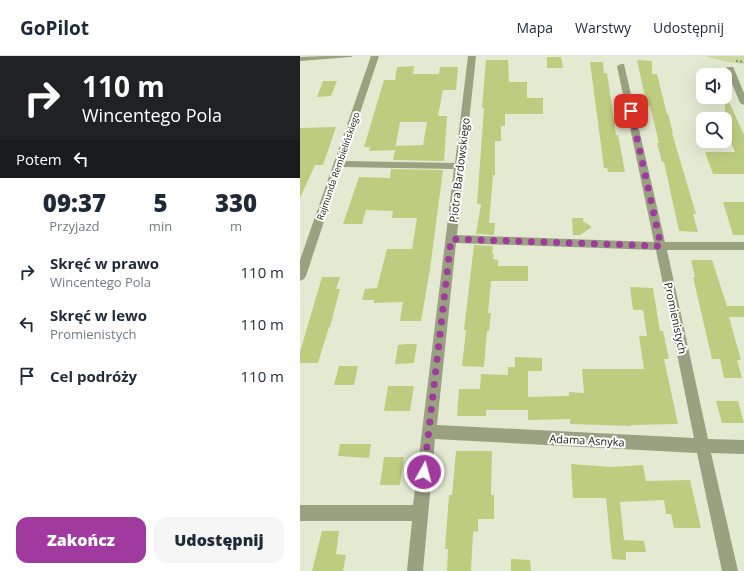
<!DOCTYPE html>
<html lang="pl">
<head>
<meta charset="utf-8">
<style>
  :root { --surface:#fff; --page:#f6f6f7; --text:#1f2937; --muted:#747a83; --line:#e0e1e3; --accent:#a03a9e }
  body { margin:0; font-family:"Open Sans",sans-serif; background:var(--page); color:var(--text); height:100vh; display:flex; flex-direction:column; font-size:15px; white-space:nowrap }
  * { box-sizing:border-box; margin:0 }
  p { font-size:13px; color:var(--muted) }
  .icon { flex:none; width:22px; height:22px; fill:none; stroke:currentColor; stroke-width:2; stroke-linecap:round; stroke-linejoin:round }
  .map { position:relative; flex:1; overflow:hidden }
  .sheet { display:flex; flex-direction:column; background:var(--surface); width:300px }
  .sheet>* { flex:none }
  .hud { background:#202124; color:#fff; overflow:hidden }
  .tools { position:absolute; left:396px; top:12px; display:grid; gap:8px }
  .tools a { display:grid; place-items:center; width:36px; height:36px; border-radius:8px; background:var(--surface); box-shadow:0 4px 16px #0002; font-size:20px }
  .pin { position:absolute; display:grid; place-items:center; width:34px; height:34px; color:#fff; margin:-17px; border-radius:8px; box-shadow:0 2px 6px #0006 }
  .me { position:absolute; width:44px; margin:-22px; rotate:7deg; stroke-linejoin:round; filter:drop-shadow(0 0 3px #0008) }
  .turn { display:flex; align-items:center; gap:14px; height:84px; padding:0 16px; font-size:18px }
  .turn .icon { width:52px; height:52px; stroke-width:2.5 }
  .turn b { display:block; font-size:28px; line-height:34px }
  .then { display:flex; align-items:center; height:38px; padding:0 16px; background:#0003; gap:8px; font-size:15px }
  .eta { display:flex; justify-content:space-evenly; align-items:center; height:68px; text-align:center }
  .eta b { font-size:24px; font-weight:800; line-height:28px }
  .action { display:flex; gap:8px; margin-top:auto; padding:8px 16px }
  .action a { flex:1; height:46px; border-radius:12px; background:var(--accent); color:#fff; font-size:16px; font-weight:800; line-height:46px; text-align:center }
  .action a+a { background:var(--page); color:var(--text) }
  ul { padding:0; list-style:none }
  li { display:flex; align-items:center; gap:12px; height:52px; padding:0 16px }
  li div { flex:1 }
  li b { display:block; font-size:15px }
  li em { font-style:normal }
  header { display:flex; align-items:center; gap:24px; box-sizing:border-box; height:56px; padding:0 20px; background:var(--surface); border-bottom:1px solid var(--line) }
  header strong { font-size:19px }
  nav { display:flex; gap:22px; margin-inline-start:auto; font-size:14px }
  main { display:flex; flex:1; min-height:0 }
  .map>svg:first-child { display:block }
  .green { fill:#cdd9a3 }
  .building { fill:#bdcd7f }
  .lines { fill:none; stroke-linecap:round; stroke-linejoin:round }
  .path { stroke:#838776; stroke-width:2; stroke-dasharray:2 2; stroke-linecap:butt }
  .lane { fill:#99a181; fill-rule:evenodd }
  .street { fill:#99a181; fill-rule:evenodd }
  .route { stroke:#a03a9e; stroke-width:7; stroke-dasharray:0 12.6 }
  .labels { text-anchor:middle; dominant-baseline:central; stroke-width:4; stroke-linejoin:round; paint-order:stroke }
  .far-street-label { font-size:9px; fill:#1a1c13; stroke:#fff }
  .street-label { font-size:11px; fill:#1a1c13; stroke:#fff }
</style>
</head>
<body>
<header>
<strong>GoPilot</strong>
<nav><a>Mapa</a><a>Warstwy</a><a>Udostępnij</a></nav>
</header>
<main>
<section class="sheet">
<div class="hud">
<div class="turn"><svg class="icon" aria-label="right" viewBox="0 0 24 24"><path d="M7 20v-9h11M14 6l5 5-5 5"/></svg><div><b>110 m</b>Wincentego Pola</div></div>
<div class="then">Potem<svg class="icon" aria-label="left" viewBox="0 0 24 24"><path d="M17 20v-9H6M10 6l-5 5 5 5"/></svg></div>
</div>
<div class="eta">
<div><b>09:37</b><p>Przyjazd</p></div>
<div><b>5</b><p>min</p></div>
<div><b>330</b><p>m</p></div>
</div>
<ul>
<li><svg class="icon" aria-label="right" viewBox="0 0 24 24"><path d="M7 20v-9h11M14 6l5 5-5 5"/></svg><div><b>Skręć w prawo</b><p>Wincentego Pola</p></div><em>110 m</em></li>
<li><svg class="icon" aria-label="left" viewBox="0 0 24 24"><path d="M17 20v-9H6M10 6l-5 5 5 5"/></svg><div><b>Skręć w lewo</b><p>Promienistych</p></div><em>110 m</em></li>
<li><svg class="icon" aria-label="arrive" viewBox="0 0 24 24"><path d="M6 21V4h12l-3 4 3 4H6"/></svg><div><b>Cel podróży</b></div><em>110 m</em></li>
</ul>
<div class="action"><a>Zakończ</a><a>Udostępnij</a></div>
</section>
<div class="map">
<svg width="444" height="515" viewBox="0 0 444 515">
  <rect width="100%" height="100%" fill="#e4ead2"/>
  <polygon class="green" points="404,0 444,0 444,8 427,6"/>
  <g class="building">
    <polygon points="247,1 261,1 263,12 247,12"/>
    <polygon points="186,4 208,4 209,26 227,26 227,42 243,42 243,58 205,58 205,70 201,70 201,85 195,85 195,119 193,119 189,167 195,167 194,179 176,178 181,148 177,148 184,52 182,52"/>
    <polygon points="337,4 352,5 352,18 357,18 367,58 368,58 373,77 372,77 396,158 393,158 398,176 379,175 364,106 362,106 357,87 359,87 350,50 347,50"/>
    <polygon points="290,6 303,6 304,17 307,17 316,79 318,79 325,116 308,116 307,112 304,112"/>
    <polygon points="114,10 113,18 139,18 140,11 158,11 156,34 143,34 138,60 147,60 144,105 93,104 96,90 123,89 127,66 100,66 95,94 69,95 70,91 64,91 84,24 95,24 97,11"/>
    <polygon points="23,25 37,25 31,40 17,41"/>
    <polygon points="425,37 444,79 444,118 413,118 405,96 435,96 425,71"/>
    <polygon points="36,71 23,109 15,109 0,142 0,72"/>
    <polygon points="91,113 143,114 130,213 121,265 100,265 103,246 74,247 74,244 62,244 65,233 77,232 87,193 112,193 117,162 92,162 93,155 66,154 62,168 43,168 59,121 90,122"/>
    <polygon points="423,146 444,146 444,179 433,179"/>
    <polygon points="272,162 283,162 283,165 292,171 280,179 273,179"/>
    <polygon points="174,189 193,190 192,198 194,198 193,203 198,204 198,210 228,210 228,225 191,225 188,257 191,257 189,275 187,275 184,311 162,310 166,274 164,274"/>
    <polygon points="391,204 412,204 427,250 444,250 444,261 429,261 441,304 437,304 442,322 424,322 420,303 412,303 393,221 395,221"/>
    <polygon points="22,221 40,221 36,233 40,233 30,271 29,271 18,307 0,307 0,296"/>
    <polygon points="330,231 353,232 360,275 363,275 369,303 364,303 378,368 331,369 331,370 270,368 270,363 228,364 228,354 186,354 186,360 157,360 159,333 180,333 181,318 208,319 208,311 215,311 215,301 242,302 242,315 228,315 228,341 269,340 269,336 284,337 282,313 344,313 339,280 347,280 343,254 333,254"/>
    <polygon points="106,288 117,288 114,307 95,308 98,289"/>
    <polygon points="39,310 58,310 54,329 34,329"/>
    <polygon points="88,330 114,330 110,355 84,355"/>
    <polygon points="416,345 438,345 444,367 422,367"/>
    <polygon points="40,388 71,388 69,402 38,400"/>
    <polygon points="156,395 192,395 191,439 194,439 194,463 178,463 178,475 173,476 171,515 147,515 148,493 145,493 149,439 152,439"/>
    <polygon points="84,401 104,401 100,429 80,429"/>
    <polygon points="271,408 311,411 343,409 346,425 390,424 401,472 374,472 371,458 366,458 364,444 320,446 324,484 344,485 346,496 326,496 326,504 312,503 306,442 273,442"/>
    <polygon points="22,475 39,475 36,498 46,499 43,515 12,515"/>
    <polygon points="211,503 230,504 231,515 211,515"/>
  </g>
  <g class="lines">
    <polyline class="path" points="436,5 444,6"/>
    <polygon class="lane" points="25,0 53,0 51,1 0,5 0,1"/>
    <g class="street">
      <path d="M71,0H79L44,105L155,107L168,0H176L157,179L354,186L317,10L321,8H324L365,186H444V194H367L408,383L444,384V398L411,397L438,515H422L397,397L135,383L123,515H107L112,465H0V449H113L154,113L42,111L6,220L4,223L0,225V204ZM156,187L356,194L394,382L137,369Z"/>
      <polygon points="427,11 433,11 434,13 444,37 444,49 440,47 426,13"/>
    </g>
  </g>
  <g class="lines">
    <polyline class="route" points="124,416 151,183 361,190 331,55"/>
  </g>
  <g class="labels">
    <g class="far-street-label">
      <text transform="translate(38 110) rotate(-71)">Rajmunda Rembielińskiego</text>
    </g>
    <g class="street-label">
      <text transform="translate(159 114) rotate(-83)">Piotra Bardowskiego</text>
      <text transform="translate(376 262) rotate(78)">Promienistych</text>
      <text transform="translate(287 384) rotate(3)">Adama Asnyka</text>
    </g>
  </g>
</svg>
<div class="tools">
<a><svg class="icon" aria-label="sound" viewBox="0 0 24 24"><path d="M4 9h4l5-4v14l-5-4H4zM17 9q2 3 0 6"/></svg></a>
<a><svg class="icon" aria-label="search" viewBox="0 0 24 24"><circle cx="10" cy="10" r="6"/><path d="M15 15l6 6"/></svg></a>
</div>
<div class="pin" style="left:331px;top:55px;background:#d93025"><svg class="icon" aria-label="arrive" viewBox="0 0 24 24"><path d="M6 21V4h12l-3 4 3 4H6"/></svg></div>
<svg class="me" style="left:124px;top:416px" viewBox="-20 -20 40 40"><circle r="17" fill="#a03a9e" stroke="#fff" stroke-width="3"/><path d="M0-11L8 9 0 5-8 9z" fill="#fff"/></svg>
</div>
</main>
</body>
</html>
